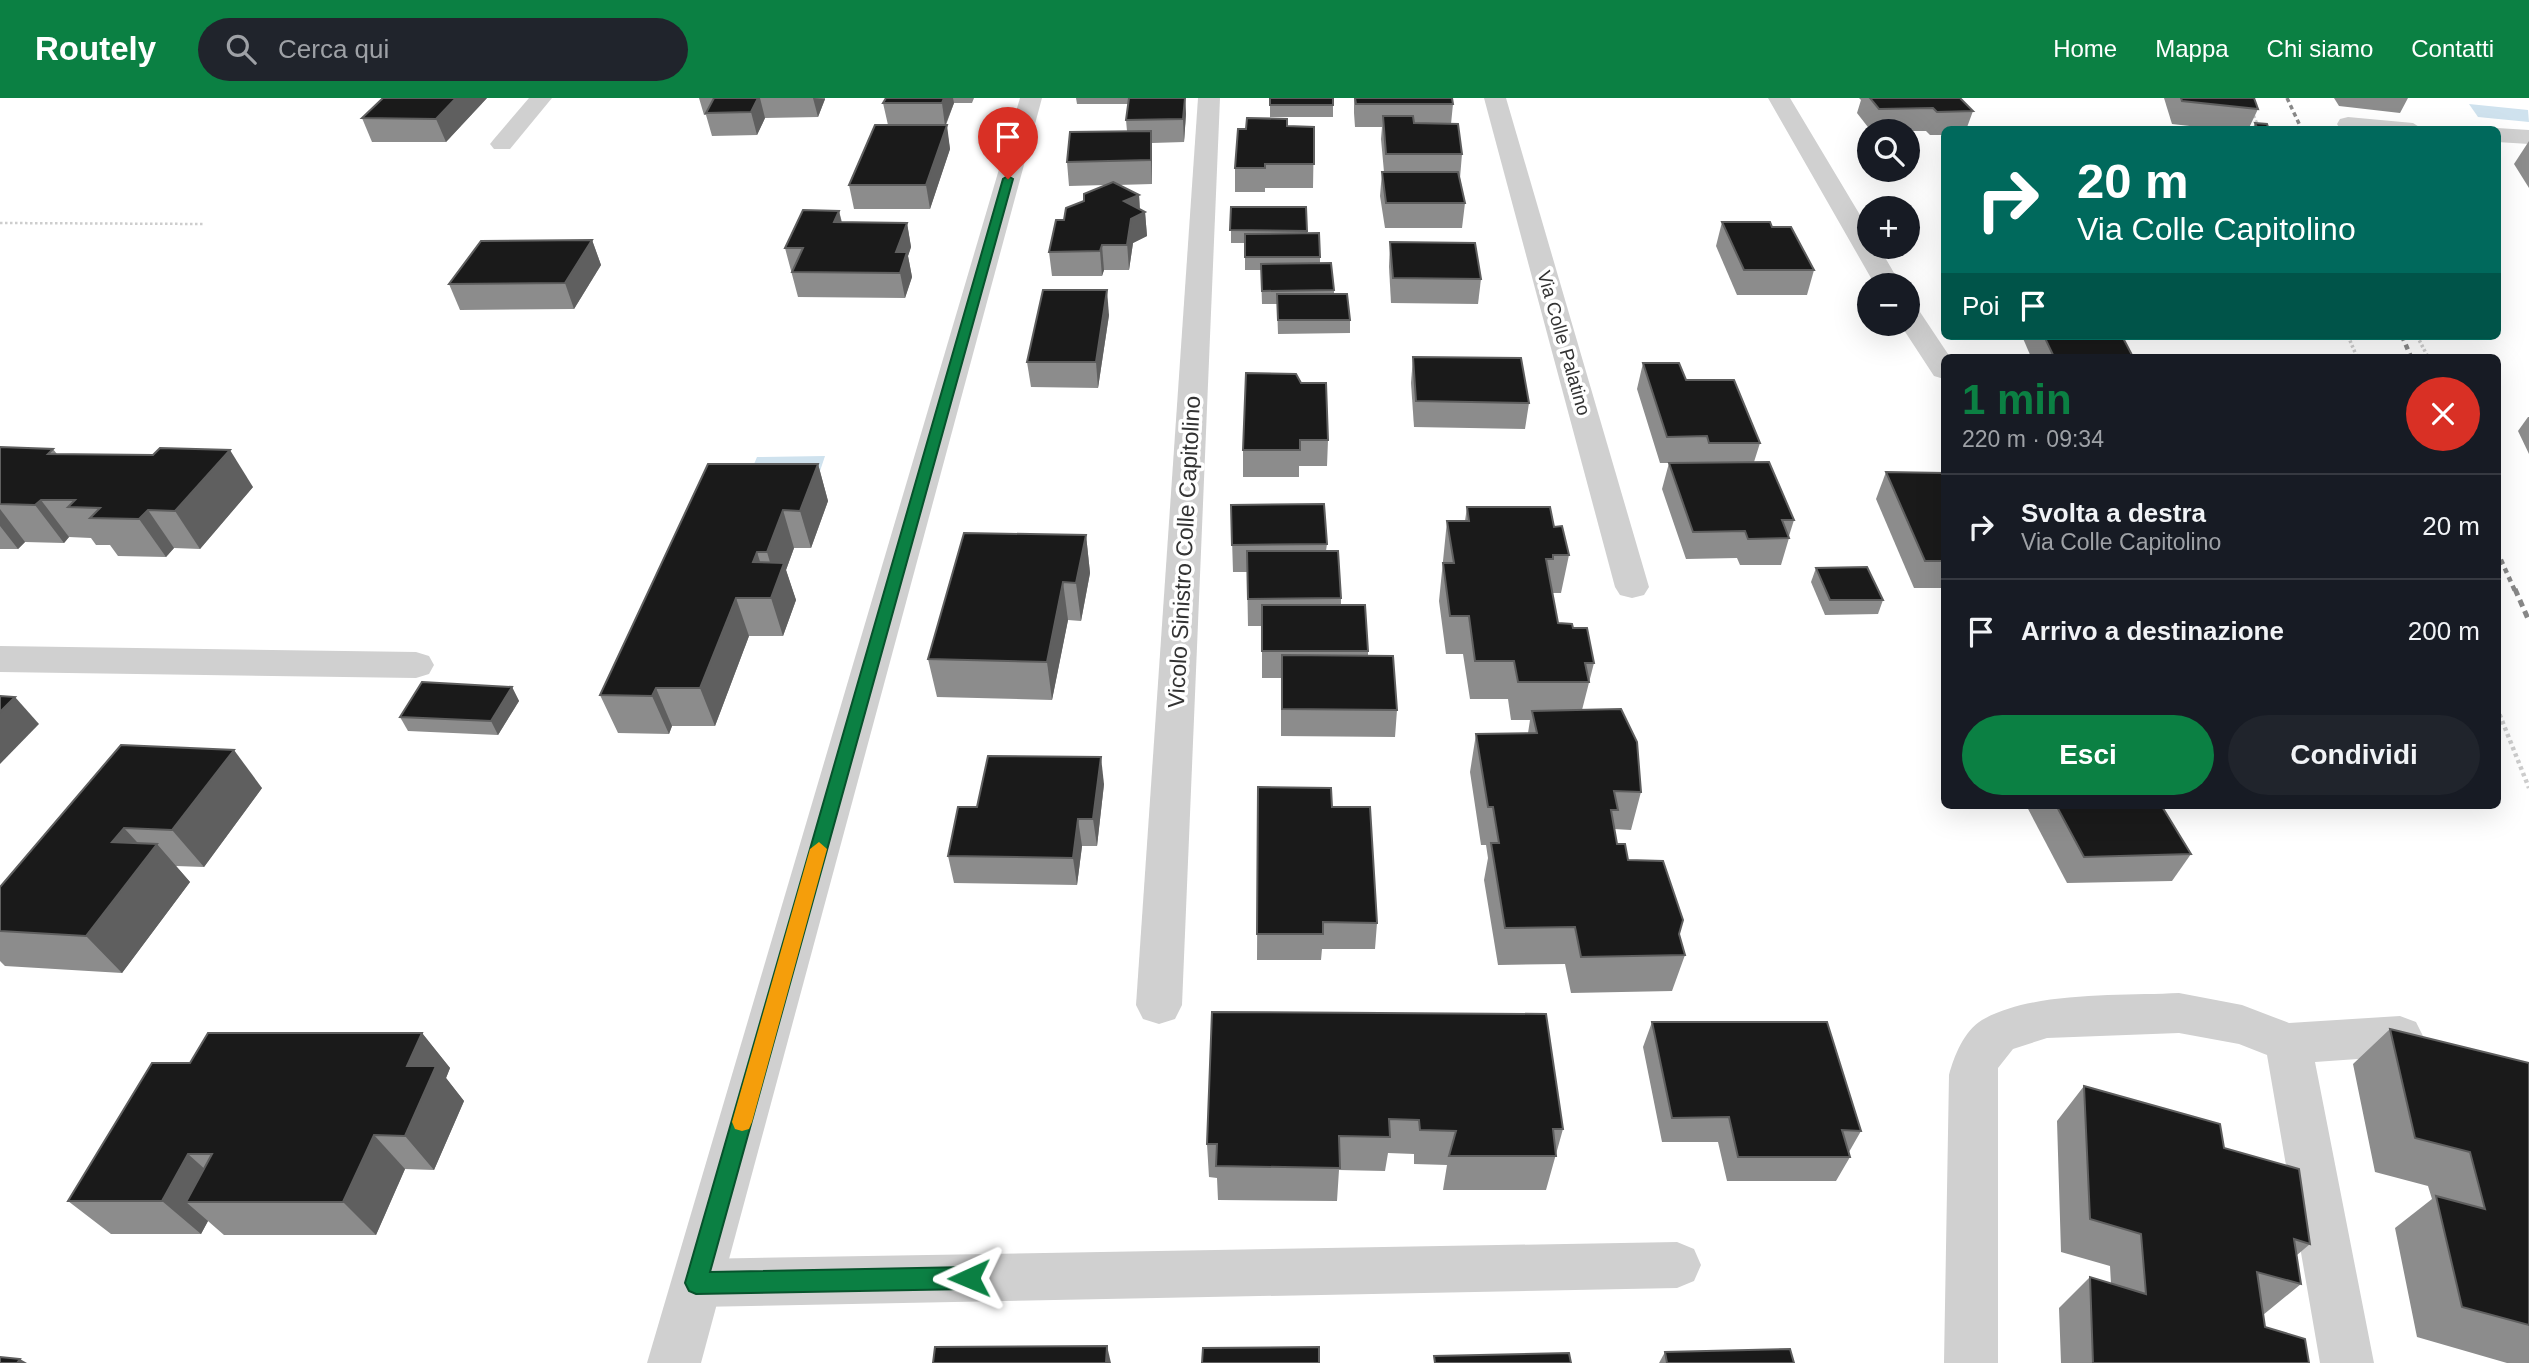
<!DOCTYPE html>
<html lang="it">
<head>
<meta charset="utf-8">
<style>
  :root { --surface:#171b24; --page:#20242c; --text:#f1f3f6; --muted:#9ea1a6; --line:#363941; --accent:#0b8043 }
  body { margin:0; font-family:Helvetica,sans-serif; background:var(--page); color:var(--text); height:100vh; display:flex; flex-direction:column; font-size:26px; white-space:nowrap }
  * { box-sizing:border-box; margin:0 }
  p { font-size:23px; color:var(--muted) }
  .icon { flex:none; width:38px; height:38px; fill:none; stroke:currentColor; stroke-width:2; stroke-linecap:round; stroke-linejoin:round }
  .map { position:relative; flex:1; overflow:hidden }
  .details { position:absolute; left:1941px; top:256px; width:560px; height:455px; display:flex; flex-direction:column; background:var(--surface); border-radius:10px; box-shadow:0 7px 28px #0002 }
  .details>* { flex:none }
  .banner { position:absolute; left:1941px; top:28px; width:560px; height:214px; border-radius:10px; box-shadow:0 7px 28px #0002; background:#00695c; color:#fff; overflow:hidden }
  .controls { position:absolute; left:1857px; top:21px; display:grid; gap:14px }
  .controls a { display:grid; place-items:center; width:63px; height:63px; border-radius:50%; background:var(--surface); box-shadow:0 7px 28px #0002; font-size:35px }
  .pin { position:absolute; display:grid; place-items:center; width:60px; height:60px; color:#fff; margin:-72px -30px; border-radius:50% 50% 50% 0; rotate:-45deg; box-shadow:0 0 7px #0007 }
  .pin .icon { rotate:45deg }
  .me { position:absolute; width:77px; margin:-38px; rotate:269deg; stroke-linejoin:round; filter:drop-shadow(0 0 5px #0008) }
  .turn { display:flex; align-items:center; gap:24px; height:147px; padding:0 21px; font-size:32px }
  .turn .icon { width:91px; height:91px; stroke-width:2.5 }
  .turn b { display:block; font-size:49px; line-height:60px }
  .then { display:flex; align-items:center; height:66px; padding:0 21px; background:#0003; gap:14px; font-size:26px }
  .round { display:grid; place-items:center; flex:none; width:74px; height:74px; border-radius:37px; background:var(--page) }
  .summary { display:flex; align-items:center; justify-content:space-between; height:119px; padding:0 21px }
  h1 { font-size:42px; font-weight:700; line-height:52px; color:var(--accent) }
  .action { display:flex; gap:14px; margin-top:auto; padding:14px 21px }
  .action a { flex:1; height:80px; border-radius:42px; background:var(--accent); color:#fff; font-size:28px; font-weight:700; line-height:80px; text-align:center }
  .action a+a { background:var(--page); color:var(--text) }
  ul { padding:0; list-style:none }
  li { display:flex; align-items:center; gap:21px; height:105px; padding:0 21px; border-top:2px solid var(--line) }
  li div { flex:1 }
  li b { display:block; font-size:26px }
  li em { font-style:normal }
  header { display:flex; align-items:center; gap:42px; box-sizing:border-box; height:98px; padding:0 35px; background:var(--accent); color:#fff }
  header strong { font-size:33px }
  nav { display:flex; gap:38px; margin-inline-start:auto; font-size:24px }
  .search { width:490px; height:63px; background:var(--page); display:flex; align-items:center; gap:18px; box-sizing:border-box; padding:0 24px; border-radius:38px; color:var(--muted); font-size:26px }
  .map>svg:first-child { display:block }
  .water { fill:#cfe2ee }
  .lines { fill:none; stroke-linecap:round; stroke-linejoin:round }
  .path-far2 { stroke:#cdcdcd; stroke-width:2.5; stroke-dasharray:2.5 2.5; stroke-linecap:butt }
  .path-far1 { stroke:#cdcdcd; stroke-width:3.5; stroke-dasharray:2.5 2.5; stroke-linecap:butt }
  .path { stroke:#cdcdcd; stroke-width:4.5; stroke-dasharray:3.5 3.5; stroke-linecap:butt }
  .lane { fill:#d0d0d0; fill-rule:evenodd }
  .street { fill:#d0d0d0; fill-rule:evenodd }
  .rail-far2 { stroke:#888; stroke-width:3.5; stroke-dasharray:4.5 3.5; stroke-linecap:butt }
  .rail-far1 { stroke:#888; stroke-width:4.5; stroke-dasharray:5 4.5; stroke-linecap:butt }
  .rail { stroke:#888; stroke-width:5; stroke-dasharray:7 5; stroke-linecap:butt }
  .wall { fill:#8c8c8c }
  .shaded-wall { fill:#5f5f5f }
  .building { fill:#1a1a1a; stroke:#5f5f5f; stroke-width:2 }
  .route { fill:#0b8043; stroke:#07532c; stroke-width:2 }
  .slow { fill:#f59e0b }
  .labels { text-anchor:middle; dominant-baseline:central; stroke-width:7; stroke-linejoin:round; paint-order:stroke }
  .far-street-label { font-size:19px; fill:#333; stroke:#fff }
  .street-label { font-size:23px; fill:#333; stroke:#fff }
</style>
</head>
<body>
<header>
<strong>Routely</strong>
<div class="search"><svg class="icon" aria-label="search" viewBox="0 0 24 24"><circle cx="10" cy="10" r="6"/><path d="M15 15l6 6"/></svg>Cerca qui</div>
<nav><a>Home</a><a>Mappa</a><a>Chi siamo</a><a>Contatti</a></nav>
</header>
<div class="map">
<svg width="2529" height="1265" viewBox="0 0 2529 1265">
  <rect width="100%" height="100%" fill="#fff"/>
  <g class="water">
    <polygon points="2469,6 2528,12 2529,24 2478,19"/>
    <polygon points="825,358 817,382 743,392 757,359"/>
  </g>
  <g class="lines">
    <g class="path-far2">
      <polyline points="2252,13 2260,32"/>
      <polyline points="0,125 203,126"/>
    </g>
    <g class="path-far1">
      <polyline points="2348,238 2357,259"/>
      <polyline points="2417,238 2428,259"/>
    </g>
    <polyline class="path" points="2497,610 2529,690"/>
    <polygon class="lane" points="1677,1144 1694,1151 1701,1167 1694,1183 1677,1190 696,1209 679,1202 672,1185 679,1168 696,1161"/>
    <g class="street">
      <polygon points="529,0 552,0 510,51 494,51 490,46 494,41"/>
      <polygon points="1020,0 1042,0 701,1265 647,1265"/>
      <polygon points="1198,0 1220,0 1182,907 1175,921 1159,926 1143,921 1136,907"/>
      <polygon points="1484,0 1506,0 1649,489 1644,497 1632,500 1620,497 1615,489"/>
      <polygon points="1768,0 1790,0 1869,132 1869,149 1879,149 1901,187 1875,187"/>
      <polygon points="2348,19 2413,25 2424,32 2340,31 2337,26 2340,21"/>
      <polygon points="2497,30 2529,32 2529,46 2497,44 2497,32 2491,32"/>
      <polygon points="1908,209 1918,211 1950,259 1944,259 1944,281 1934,278 1900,226 1908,226"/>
      <polygon points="0,548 416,554 429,558 434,567 429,576 416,580 0,574"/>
      <path d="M2179,895L2242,907L2289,925L2400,918L2416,924L2423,938L2416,952L2400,958L2315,964L2374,1265H2320L2267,957L2239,946L2179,935L2047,940L2013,951L1998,970V1265H1944L1949,977C1954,958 1964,933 1982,922C2032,893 2121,898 2179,895Z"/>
    </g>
    <polyline class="rail-far2" points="2287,0 2302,32"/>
    <g class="rail-far1">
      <polyline points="2402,238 2411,259"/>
      <polyline points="2497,453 2515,493"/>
    </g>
    <polyline class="rail" points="2515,491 2529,523"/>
  </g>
  <g class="wall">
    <polygon points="487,0 446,44 372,44 362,20"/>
    <polygon points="699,0 825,0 825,1 818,19 765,20 757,37 712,38 706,17 704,17"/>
    <polygon points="886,0 974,0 972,5 954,5 946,27 950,51 930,111 854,111 849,87 888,27 883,5"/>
    <polygon points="1076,0 1185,0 1186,16 1184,44 1152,45 1152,86 1118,87 1139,97 1140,111 1145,114 1147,138 1133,145 1129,172 1104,172 1102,178 1052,178 1049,154 1064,122 1084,103 1106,87 1069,88 1067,64 1127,33 1126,22 1128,6 1077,6"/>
    <polygon points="1270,0 1333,7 1333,19 1270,19"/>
    <polygon points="1354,0 1452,0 1453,6 1451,26 1462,56 1460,80 1465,105 1462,130 1385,130 1380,98 1382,74 1384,74 1381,41 1382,29 1355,29 1354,15"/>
    <polygon points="1859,0 1960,0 1973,13 1966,32 1944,32 1944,37 1930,37 1926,33 1871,33 1857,15 1861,2"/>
    <polygon points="2164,0 2254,0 2258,11 2248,32 2225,32 2172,26"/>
    <polygon points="2334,0 2408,0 2400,15 2339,8"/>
    <polygon points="2255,25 2269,32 2252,32"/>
    <polygon points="1287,28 1314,29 1313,90 1265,90 1265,94 1235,94 1235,70"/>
    <polygon points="2529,43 2529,90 2514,66"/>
    <polygon points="1231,109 1306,109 1307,135 1320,159 1320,165 1334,192 1334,196 1350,222 1350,235 1278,236 1277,206 1262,206 1261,172 1245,172 1245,145 1231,145"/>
    <polygon points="839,113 842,124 907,125 911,149 908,158 912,179 905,200 798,199 785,150"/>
    <polygon points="1722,124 1772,129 1814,172 1807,197 1737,197 1716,148"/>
    <polygon points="592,142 601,167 574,211 460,212 449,186"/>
    <polygon points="1390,144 1481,181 1478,206 1391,205 1389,169"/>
    <polygon points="1109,217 1098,290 1031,289 1027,264"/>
    <polygon points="2022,238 2122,238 2133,259 2031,259"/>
    <polygon points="1413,259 1529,305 1525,331 1414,329 1411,285"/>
    <polygon points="1643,265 1686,282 1760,345 1754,364 1794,422 1789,438 1789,440 1781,467 1740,467 1737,460 1686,461 1662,391 1669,365 1660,365 1637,291"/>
    <polygon points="1246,275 1328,342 1327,368 1299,368 1299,379 1243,379 1243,352"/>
    <polygon points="2528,319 2529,319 2529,356 2518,333"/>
    <polygon points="0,349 53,351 57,356 253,389 200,451 174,450 166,459 118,458 110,447 96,447 91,440 69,439 64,445 25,444 18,451 0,451"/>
    <polygon points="818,366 828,403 811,450 794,450 786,472 796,502 783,538 749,538 715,628 672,628 669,636 618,635 600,597"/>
    <polygon points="1886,374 1944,375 1944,490 1914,490 1876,401"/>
    <polygon points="1231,407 1327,446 1326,453 1341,500 1341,507 1368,553 1368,558 1397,612 1395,639 1281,638 1281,580 1262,580 1262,528 1248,528 1247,474 1233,474"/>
    <polygon points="1467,409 1554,429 1569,457 1561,495 1552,495 1558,525 1573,530 1594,565 1582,612 1641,694 1631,732 1614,731 1617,746 1679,836 1685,857 1672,893 1571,895 1565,866 1498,867 1484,782 1488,760 1486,747 1481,747 1470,674 1476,636 1528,635 1530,622 1511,622 1508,601 1470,601 1463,556 1446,556 1439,503 1447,423 1465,423"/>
    <polygon points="1086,437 1090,475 1081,523 1068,522 1052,602 937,599 928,561"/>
    <polygon points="1816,470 1883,502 1878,516 1825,517 1811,484"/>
    <polygon points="512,589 519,603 498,637 408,633 400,619"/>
    <polygon points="121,647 262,690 204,769 176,768 190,784 122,875 5,868 0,863 0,789"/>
    <polygon points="1104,686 1097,748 1082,748 1077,787 954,785 948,758 977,709"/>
    <polygon points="1258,689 1332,709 1377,825 1375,851 1322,851 1321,862 1257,862"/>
    <polygon points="2026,707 2161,707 2191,756 2172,783 2067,785"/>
    <polygon points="1212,914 1563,1031 1546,1092 1443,1092 1447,1067 1414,1066 1414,1056 1388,1055 1385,1073 1339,1072 1337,1103 1218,1102 1217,1080 1209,1079 1207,1046"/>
    <polygon points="1652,924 1861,1033 1849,1054 1850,1059 1836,1083 1727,1083 1718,1044 1662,1044 1643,949"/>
    <polygon points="2390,931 2529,965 2529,1265 2507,1265 2417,1239 2395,1130 2432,1101 2428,1088 2375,1074 2353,966"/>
    <polygon points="422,935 450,970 446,980 464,1003 434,1072 405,1071 376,1137 224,1137 208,1123 201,1136 111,1136 68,1103"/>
    <polygon points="2084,988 2224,1050 2310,1146 2297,1157 2301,1186 2263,1217 2265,1229 2309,1265 2061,1265 2059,1210 2090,1179 2111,1186 2110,1168 2061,1154 2057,1023"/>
    <polygon points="1665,1254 1794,1265 1659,1265"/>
  </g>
  <g class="shaded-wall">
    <polygon points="456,0 487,0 446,44 436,21"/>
    <polygon points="758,0 760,0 765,20 757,37 751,14"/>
    <polygon points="813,0 825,1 818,19"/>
    <polygon points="944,0 953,0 954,5 945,28 942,5"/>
    <polygon points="1185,0 1186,16 1184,44 1183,21"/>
    <polygon points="947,27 950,51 930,111 926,87"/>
    <polygon points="1151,33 1152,56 1152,86 1151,62"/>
    <polygon points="1139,97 1140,117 1145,114 1147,138 1133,145 1129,172 1124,103"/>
    <polygon points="839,113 844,137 834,124"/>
    <polygon points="907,125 911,149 908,158 912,179 905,200 896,154"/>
    <polygon points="592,142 601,167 574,211 565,185"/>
    <polygon points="1102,147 1104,172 1102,178 1100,153"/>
    <polygon points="1107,192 1109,217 1098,290 1096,264"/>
    <polygon points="230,352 253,389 200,451 175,413"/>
    <polygon points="818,366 828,403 811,450 800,413"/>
    <polygon points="41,402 69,439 64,445 35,407"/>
    <polygon points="0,411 25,444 18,451 0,428"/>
    <polygon points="148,412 174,450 166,459 139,421"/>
    <polygon points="783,412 794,450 786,472 796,502 783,538 771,500 776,485 767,454"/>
    <polygon points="1086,437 1090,475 1081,523 1076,485"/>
    <polygon points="757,454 769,492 753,464"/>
    <polygon points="1063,484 1068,522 1052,602 1047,564"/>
    <polygon points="736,500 749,538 715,628 700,590"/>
    <polygon points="512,589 519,603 498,637 491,623"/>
    <polygon points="656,590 672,628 669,636 652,598"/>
    <polygon points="15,599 39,626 0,666 0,614"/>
    <polygon points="234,652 262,690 204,769 172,732"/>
    <polygon points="1101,659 1104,686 1097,748 1093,721"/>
    <polygon points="1078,721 1082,748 1077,787 1073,760"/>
    <polygon points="124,730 149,757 157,746 190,784 122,875 86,838 112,744"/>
    <polygon points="422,935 450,970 446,980 464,1003 434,1072 405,1038 407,968"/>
    <polygon points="374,1037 405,1071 376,1137 343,1104"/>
    <polygon points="188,1056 226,1090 186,1104 208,1123 201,1136 162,1103"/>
    <polygon points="1107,1248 1111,1265 1106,1265"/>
    <polygon points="20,1261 27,1265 17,1265"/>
  </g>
  <g class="building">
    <polygon points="383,0 456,0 436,21 362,20"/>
    <polygon points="714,0 758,0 751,14 706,15"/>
    <polygon points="886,0 944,0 942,5 883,5"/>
    <polygon points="1129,0 1185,0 1183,21 1126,22"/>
    <rect x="1270" y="0" width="63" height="7"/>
    <polygon points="1355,0 1452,0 1453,6 1356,6"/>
    <polygon points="1870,0 1960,0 1973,13 1937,14 1933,10 1879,11"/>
    <polygon points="2181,0 2254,0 2258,11 2182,3"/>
    <polygon points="1383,18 1413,18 1414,25 1458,26 1462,56 1386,56"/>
    <polygon points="1247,20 1287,21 1287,28 1314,29 1314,66 1265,66 1265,70 1235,70 1238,31 1246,31"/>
    <polygon points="2255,25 2267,26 2269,32 2258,32"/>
    <polygon points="875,27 947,27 926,87 849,87"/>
    <polygon points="1151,33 1151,62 1067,64 1070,34"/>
    <polygon points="1382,74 1458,74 1465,105 1386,105"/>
    <polygon points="1113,84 1139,97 1124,103 1145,114 1131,121 1127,147 1102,147 1100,153 1049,154 1056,122 1064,122 1066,110 1084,103 1084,96"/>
    <polygon points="1231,109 1306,109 1307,133 1230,132"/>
    <polygon points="803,112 839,113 834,124 907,125 896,154 907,154 900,175 792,174 803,150 785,150"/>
    <polygon points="1722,124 1770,124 1772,129 1791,129 1814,172 1744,172"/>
    <polygon points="1319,135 1320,159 1245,159 1245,136"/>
    <polygon points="592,142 565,185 449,186 481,143"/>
    <polygon points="1390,144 1475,145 1481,181 1393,180"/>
    <polygon points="1331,165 1334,192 1262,193 1261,166"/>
    <polygon points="1043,192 1107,192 1096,264 1027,264"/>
    <polygon points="1277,196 1347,196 1350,222 1278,222"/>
    <polygon points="2044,238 2122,238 2133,259 2054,259"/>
    <polygon points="1413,259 1521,260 1529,305 1416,303"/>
    <polygon points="1643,265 1679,265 1686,282 1734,282 1760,345 1709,345 1707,338 1667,339"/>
    <polygon points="1246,275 1296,276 1301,285 1326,285 1328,342 1300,342 1300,352 1243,352"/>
    <polygon points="0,349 53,351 48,356 153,357 160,350 230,352 175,413 148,412 139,421 90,420 100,410 68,409 75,402 41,402 35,407 0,406"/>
    <polygon points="1769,364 1794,422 1782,422 1789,440 1748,441 1745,433 1693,434 1669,365"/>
    <polygon points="708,366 818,366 800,413 783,412 767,454 757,454 753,464 784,465 771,500 736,500 700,590 656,590 652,598 600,597"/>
    <polygon points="1886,374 1944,375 1944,463 1925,463"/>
    <polygon points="1324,406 1327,446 1232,447 1231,407"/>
    <polygon points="1467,409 1550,409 1554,429 1562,428 1569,457 1553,457 1553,461 1546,461 1558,525 1572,526 1573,530 1587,530 1594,565 1585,565 1589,584 1518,584 1514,563 1475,563 1469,518 1450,518 1443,465 1454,465 1447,423 1469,423"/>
    <polygon points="964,435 1086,437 1076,485 1063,484 1047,564 928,561"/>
    <polygon points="1247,453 1338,453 1341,500 1248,501"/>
    <polygon points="1867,469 1883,502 1830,502 1816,470"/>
    <polygon points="1262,507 1365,507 1368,553 1262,553"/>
    <polygon points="1282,557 1393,558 1397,612 1282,611"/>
    <polygon points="422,584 512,589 491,623 400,619"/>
    <polygon points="0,598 15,599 0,614"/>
    <polygon points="1621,611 1637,644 1641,694 1614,693 1618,712 1611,712 1617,746 1625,746 1628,762 1663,763 1683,822 1679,836 1685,857 1581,859 1575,829 1505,830 1491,745 1499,745 1493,709 1488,709 1476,636 1537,635 1532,613"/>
    <polygon points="121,647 234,652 172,732 124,730 112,744 157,746 86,838 0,833 0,789"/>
    <polygon points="988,658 1101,659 1093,721 1078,721 1073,760 948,758 958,709 977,709"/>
    <polygon points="1258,689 1331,690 1332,709 1370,709 1377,825 1323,824 1323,836 1257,836"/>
    <polygon points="2056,707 2161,707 2191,756 2084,759"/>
    <polygon points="1212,914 1546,916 1563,1031 1553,1031 1556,1058 1449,1058 1456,1033 1420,1032 1419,1022 1389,1021 1390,1039 1339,1038 1340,1070 1216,1068 1217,1046 1207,1046"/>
    <polygon points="1652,924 1827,924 1861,1033 1842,1032 1850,1059 1738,1059 1729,1019 1672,1020"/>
    <polygon points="2390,931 2529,965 2529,1227 2462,1209 2436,1098 2485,1111 2470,1054 2415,1040"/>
    <polygon points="208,935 422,935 407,968 436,968 405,1038 374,1037 343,1104 186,1104 212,1056 188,1056 162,1103 68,1103 152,965 190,965"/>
    <polygon points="2084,988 2220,1026 2224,1050 2299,1071 2310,1146 2294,1141 2301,1186 2257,1174 2265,1229 2305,1241 2309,1265 2093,1265 2090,1179 2146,1196 2141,1136 2090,1121"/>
    <polygon points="1107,1248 1106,1265 933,1265 935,1249"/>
    <polygon points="1319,1249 1319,1265 1202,1265 1203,1250"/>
    <polygon points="1790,1251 1794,1265 1667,1265 1665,1254"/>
    <polygon points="1569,1255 1571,1265 1435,1265 1434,1258"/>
    <polygon points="0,1259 20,1261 17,1265 0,1265"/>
  </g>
  <polygon class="route" points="1008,78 1013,81 710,1174 969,1169 976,1172 980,1180 976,1187 969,1191 696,1196 689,1193 685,1185 1003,81"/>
  <polygon class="slow" points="819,744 827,751 752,1024 749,1031 742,1033 735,1031 732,1024 810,751"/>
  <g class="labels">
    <g class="far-street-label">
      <text transform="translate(1564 245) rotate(74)">Via Colle Palatino</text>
    </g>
    <g class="street-label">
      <text transform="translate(1184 454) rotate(-87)">Vicolo Sinistro Colle Capitolino</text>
    </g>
  </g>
</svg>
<div class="controls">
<a><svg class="icon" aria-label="search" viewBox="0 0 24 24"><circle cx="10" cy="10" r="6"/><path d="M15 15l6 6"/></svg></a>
<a>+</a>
<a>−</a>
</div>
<div class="pin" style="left:1008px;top:81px;background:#d93025"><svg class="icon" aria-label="arrive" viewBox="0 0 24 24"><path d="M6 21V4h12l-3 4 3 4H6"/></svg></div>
<svg class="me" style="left:969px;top:1180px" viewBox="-20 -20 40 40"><path d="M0-17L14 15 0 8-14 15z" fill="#0b8043" stroke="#fff" stroke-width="4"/></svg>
<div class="banner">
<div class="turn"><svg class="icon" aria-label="right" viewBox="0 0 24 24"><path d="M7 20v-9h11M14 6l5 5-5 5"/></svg><div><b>20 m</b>Via Colle Capitolino</div></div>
<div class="then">Poi<svg class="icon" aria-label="arrive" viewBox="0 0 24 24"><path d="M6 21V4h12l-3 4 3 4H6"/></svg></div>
</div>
<section class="details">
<div class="summary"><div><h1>1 min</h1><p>220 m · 09:34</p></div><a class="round" style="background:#d93025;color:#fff"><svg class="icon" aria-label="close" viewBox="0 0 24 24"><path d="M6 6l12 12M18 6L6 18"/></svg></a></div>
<ul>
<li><svg class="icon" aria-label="right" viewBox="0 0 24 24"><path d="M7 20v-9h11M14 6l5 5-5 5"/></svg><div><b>Svolta a destra</b><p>Via Colle Capitolino</p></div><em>20 m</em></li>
<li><svg class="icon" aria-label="arrive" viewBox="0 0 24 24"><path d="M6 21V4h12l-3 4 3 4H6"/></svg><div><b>Arrivo a destinazione</b></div><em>200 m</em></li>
</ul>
<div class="action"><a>Esci</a><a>Condividi</a></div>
</section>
</div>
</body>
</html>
